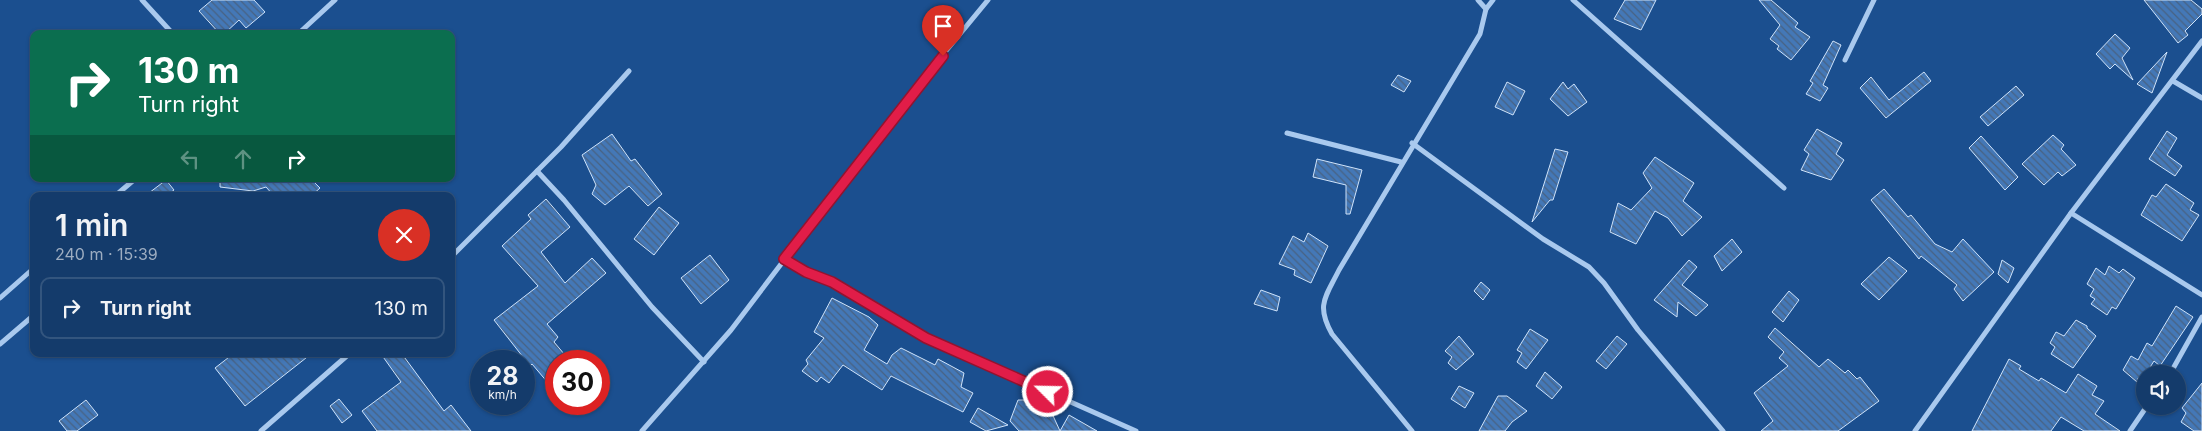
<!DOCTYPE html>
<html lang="en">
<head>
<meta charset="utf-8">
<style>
  :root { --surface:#143b6b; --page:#1d4271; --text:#f1f3f6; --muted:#9dadc1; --line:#33557e }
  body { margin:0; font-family:Inter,sans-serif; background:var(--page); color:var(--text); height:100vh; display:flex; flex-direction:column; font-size:19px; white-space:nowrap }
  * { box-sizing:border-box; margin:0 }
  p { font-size:16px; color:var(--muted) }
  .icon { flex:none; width:28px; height:28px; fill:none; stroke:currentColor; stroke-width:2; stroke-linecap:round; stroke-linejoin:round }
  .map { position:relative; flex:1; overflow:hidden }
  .drawer { position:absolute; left:30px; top:192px; width:425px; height:165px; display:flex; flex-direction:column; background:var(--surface); border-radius:10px; box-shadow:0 1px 4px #0004,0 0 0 1px var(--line) }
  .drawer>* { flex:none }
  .guide { position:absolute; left:30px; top:30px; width:425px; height:152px; border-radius:10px; box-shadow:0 1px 4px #0004,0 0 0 1px var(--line); background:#0b6e4f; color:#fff; overflow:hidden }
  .tools { position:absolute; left:2136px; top:365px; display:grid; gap:10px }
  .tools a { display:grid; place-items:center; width:50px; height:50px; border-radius:50%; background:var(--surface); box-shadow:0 1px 4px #0004,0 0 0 1px var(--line); font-size:25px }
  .speed { position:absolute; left:470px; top:350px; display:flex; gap:10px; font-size:25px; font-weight:700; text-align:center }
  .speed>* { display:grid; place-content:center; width:65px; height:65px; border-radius:50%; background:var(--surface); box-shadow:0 1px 4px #0004,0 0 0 1px var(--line); line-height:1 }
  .speed small { font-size:12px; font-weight:400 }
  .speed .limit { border:8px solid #d22; background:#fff; color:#111 }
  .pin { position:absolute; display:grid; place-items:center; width:42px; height:42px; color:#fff; margin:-51px -21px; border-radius:50% 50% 50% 0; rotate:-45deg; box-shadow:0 0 5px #0007 }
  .pin .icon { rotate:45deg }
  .me { position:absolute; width:55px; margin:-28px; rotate:293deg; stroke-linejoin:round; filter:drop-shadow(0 0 4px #0008) }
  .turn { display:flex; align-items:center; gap:18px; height:105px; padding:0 25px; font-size:22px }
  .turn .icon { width:65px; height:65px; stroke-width:2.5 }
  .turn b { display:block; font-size:35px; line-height:42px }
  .lanes { display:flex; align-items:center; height:48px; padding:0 25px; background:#0003; justify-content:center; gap:25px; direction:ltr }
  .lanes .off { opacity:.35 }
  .round { display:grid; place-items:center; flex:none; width:52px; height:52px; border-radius:26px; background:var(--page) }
  .headline { display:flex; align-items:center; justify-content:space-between; height:85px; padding:0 25px }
  h1 { font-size:30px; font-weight:600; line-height:38px }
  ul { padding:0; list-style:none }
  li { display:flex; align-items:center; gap:15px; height:62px; margin:0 10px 8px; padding:0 15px; border:2px solid var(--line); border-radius:10px }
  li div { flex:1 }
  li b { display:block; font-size:19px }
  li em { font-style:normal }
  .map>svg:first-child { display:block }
  .building { fill:url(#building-back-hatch); stroke:#cfe3fa }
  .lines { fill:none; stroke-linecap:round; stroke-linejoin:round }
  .street { stroke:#a9c9ee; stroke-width:5 }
  .route-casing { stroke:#92132f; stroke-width:12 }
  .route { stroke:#e11d48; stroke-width:9 }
</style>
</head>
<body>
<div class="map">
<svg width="2202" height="431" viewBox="0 0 2202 431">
  <defs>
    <pattern id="building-back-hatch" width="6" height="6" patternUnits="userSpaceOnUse" patternTransform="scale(1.25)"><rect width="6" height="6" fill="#4478b7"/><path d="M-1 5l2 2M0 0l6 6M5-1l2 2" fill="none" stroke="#486282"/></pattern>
  </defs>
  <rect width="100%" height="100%" fill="#1b4f8f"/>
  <g class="building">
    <polygon points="212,0 254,0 265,12 246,28 239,20 224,34 220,34 199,11"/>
    <polygon points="1625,0 1656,0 1641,30 1614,19"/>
    <polygon points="1759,0 1771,0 1798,23 1795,27 1810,37 1791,60 1777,49 1779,46 1770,39 1780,25"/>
    <polygon points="2144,0 2191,0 2202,9 2202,14 2185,31 2188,35 2178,43"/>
    <polygon points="2115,34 2130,48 2122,58 2133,80 2115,64 2110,69 2096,54"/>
    <polygon points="1833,41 1841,45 1823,85 1828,88 1820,101 1806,94 1813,83 1810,81"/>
    <polygon points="2167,52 2152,93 2137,84"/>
    <polygon points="1924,72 1931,81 1886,118 1860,88 1871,77 1889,100"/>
    <polygon points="1398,75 1411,81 1404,92 1391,85"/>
    <polygon points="1507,82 1525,91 1513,115 1495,107"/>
    <polygon points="1563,82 1568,89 1574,84 1587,102 1568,116 1550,99"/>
    <polygon points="2016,86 2024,95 1988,126 1980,117"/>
    <polygon points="1817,129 1842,143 1836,154 1844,160 1831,180 1801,170 1809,154 1804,150"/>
    <polygon points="2167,131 2177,138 2167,155 2182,166 2175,176 2149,159"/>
    <polygon points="612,134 631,161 635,159 662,194 648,206 629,186 605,205 592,194 596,185 582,155"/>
    <polygon points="2053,135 2064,145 2061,149 2076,165 2062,176 2058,172 2044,185 2022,164"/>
    <polygon points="1981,136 2018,177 2005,190 1969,148"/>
    <polygon points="1555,149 1568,152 1553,200 1550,200 1532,222"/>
    <polygon points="1655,157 1694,183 1683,201 1702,217 1682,236 1668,218 1655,211 1636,244 1610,232 1618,203 1631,210 1652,188 1643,173"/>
    <polygon points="1317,159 1362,170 1350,214 1346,214 1346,185 1313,177"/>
    <polygon points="220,179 311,179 320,188 311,196 274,196 266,187 253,191 220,187"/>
    <polygon points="166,180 174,190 166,196 145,196"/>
    <polygon points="2166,184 2194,203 2190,210 2199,215 2182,241 2141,215 2152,195 2156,197"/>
    <polygon points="1884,189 1908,217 1911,215 1935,244 1952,252 1963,239 1994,272 1963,301 1954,289 1957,285 1921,256 1919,259 1871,200"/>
    <polygon points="546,199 570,227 541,252 565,283 592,258 606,273 547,324 558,337 554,342 570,361 556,361 556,378 549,384 532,364 530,366 494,320 538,286 502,246 531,219 528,215"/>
    <polygon points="659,207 679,223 654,255 634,239"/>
    <polygon points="1308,233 1328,246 1311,283 1294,275 1295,270 1279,264 1293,236 1304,242"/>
    <polygon points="1732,239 1742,252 1722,271 1714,256"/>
    <polygon points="710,255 729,280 701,304 681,278"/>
    <polygon points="1889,257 1907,271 1879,300 1861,284"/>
    <polygon points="1689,260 1697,267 1682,285 1708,305 1696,316 1678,302 1677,317 1654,300"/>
    <polygon points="2002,260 2014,268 2008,283 1998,274"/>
    <polygon points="2109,266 2119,273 2123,269 2135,278 2116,309 2112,307 2107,315 2091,304 2095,299 2090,296 2094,289 2087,284 2096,268 2105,275"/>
    <polygon points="1481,282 1490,290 1483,300 1474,291"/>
    <polygon points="1261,290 1280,297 1277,311 1254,304"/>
    <polygon points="1789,291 1799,300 1783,322 1772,312"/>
    <polygon points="832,298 869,317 878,325 864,350 887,364 892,355 901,348 935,365 938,359 964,373 961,387 973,393 963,412 891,376 882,390 843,365 829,383 821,377 817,382 802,371 808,364 806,360 824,338 814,332"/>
    <polygon points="2176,306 2193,317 2160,366 2154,361 2142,380 2138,378 2137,382 2123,370 2131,356 2138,360 2147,343 2152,346"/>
    <polygon points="2076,320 2087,326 2087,328 2096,336 2073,368 2051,354 2055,347 2050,343 2056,332 2064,336"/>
    <polygon points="1775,328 1819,367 1828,359 1845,373 1848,370 1857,379 1860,377 1879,401 1838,431 1761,431 1773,421 1754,393 1788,366 1779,358 1784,352 1768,337"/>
    <polygon points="1530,329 1548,340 1526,369 1517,362 1522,353 1517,350"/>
    <polygon points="1459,336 1474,354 1456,370 1448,363 1452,357 1445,351"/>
    <polygon points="1617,336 1627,344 1606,369 1596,361"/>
    <polygon points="233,354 311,354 245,406 215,368"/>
    <polygon points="381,354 402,354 444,411 451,405 471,431 377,431 362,411 401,382"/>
    <polygon points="2009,359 2021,366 2019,369 2039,381 2041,378 2066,393 2078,374 2097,386 2092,395 2104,401 2095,414 2120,431 2084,431 2061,417 2051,431 1972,431"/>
    <polygon points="1545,372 1562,387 1552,399 1536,386"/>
    <polygon points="2202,383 2202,431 2194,431 2181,422 2186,413 2182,408"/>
    <polygon points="1459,386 1474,393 1465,408 1451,399"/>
    <polygon points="1498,396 1507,396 1527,411 1512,422 1505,431 1479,431"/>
    <polygon points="339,399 352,415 342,423 330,406"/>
    <polygon points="86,400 98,415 77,431 67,431 59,421"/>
    <polygon points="1018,400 1029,400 1050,409 1060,431 1069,415 1097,431 1019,431 1010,421"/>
    <polygon points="978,408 1008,425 986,431 970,422"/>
  </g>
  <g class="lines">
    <g class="street">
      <polyline points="142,0 173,34"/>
      <polyline points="1478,0 1486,9"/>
      <polyline points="1573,0 1784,188"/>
      <polyline points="298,34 335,0"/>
      <polyline points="1845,60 1874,0"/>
      <polyline points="2173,81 2202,98"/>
      <polyline points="1287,133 1401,162"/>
      <polyline points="1412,143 1543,239 1589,267 1604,283 1638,330 1723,431"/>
      <polyline points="537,171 564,200 652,307 704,362"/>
      <polyline points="115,196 135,179"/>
      <polyline points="2071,213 2202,295"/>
      <polyline points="451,257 561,147 629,71"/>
      <polyline points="784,259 806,272 832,282 926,338 1136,431"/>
      <polyline points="0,298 34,268"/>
      <polyline points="0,344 34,315"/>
      <polyline points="2170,374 2202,317"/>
      <polyline points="261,431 349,354"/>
      <polyline points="642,431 731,330 908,97 988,0"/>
      <path d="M1412,431L1332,334C1316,305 1325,298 1339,270L1480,34L1486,9L1493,0"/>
      <polyline points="1915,431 2071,213 2202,41"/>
      <polyline points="2130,431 2147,406"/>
    </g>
  </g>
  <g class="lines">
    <g class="route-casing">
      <polyline id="route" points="943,56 784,259 806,272 832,282 926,338 1048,392"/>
    </g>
    <use href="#route" class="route"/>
  </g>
</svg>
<div class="tools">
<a><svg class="icon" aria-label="sound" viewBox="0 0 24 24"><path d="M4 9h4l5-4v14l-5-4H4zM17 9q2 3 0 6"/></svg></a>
</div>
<div class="speed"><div>28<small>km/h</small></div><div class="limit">30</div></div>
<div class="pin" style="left:943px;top:56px;background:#d93025"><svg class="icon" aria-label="arrive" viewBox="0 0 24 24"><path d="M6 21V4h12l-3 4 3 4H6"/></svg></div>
<svg class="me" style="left:1048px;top:392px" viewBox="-20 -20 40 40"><circle r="17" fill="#e11d48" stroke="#fff" stroke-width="3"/><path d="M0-11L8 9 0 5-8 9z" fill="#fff"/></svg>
<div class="guide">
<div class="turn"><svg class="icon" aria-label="right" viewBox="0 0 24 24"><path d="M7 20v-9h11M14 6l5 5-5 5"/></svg><div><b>130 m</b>Turn right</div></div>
<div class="lanes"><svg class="icon off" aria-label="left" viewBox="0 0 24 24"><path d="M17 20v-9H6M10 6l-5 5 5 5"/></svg><svg class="icon off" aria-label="ahead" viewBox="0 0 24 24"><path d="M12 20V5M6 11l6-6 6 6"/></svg><svg class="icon" aria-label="right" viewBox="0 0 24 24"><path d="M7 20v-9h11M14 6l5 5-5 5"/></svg></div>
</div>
<section class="drawer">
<div class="headline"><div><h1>1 min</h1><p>240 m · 15:39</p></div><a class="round" style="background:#d93025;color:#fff"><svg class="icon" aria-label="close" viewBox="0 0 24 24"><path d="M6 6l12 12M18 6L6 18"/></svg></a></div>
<ul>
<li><svg class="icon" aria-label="right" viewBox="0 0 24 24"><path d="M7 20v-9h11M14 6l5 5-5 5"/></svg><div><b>Turn right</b></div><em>130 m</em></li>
</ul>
</section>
</div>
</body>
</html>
